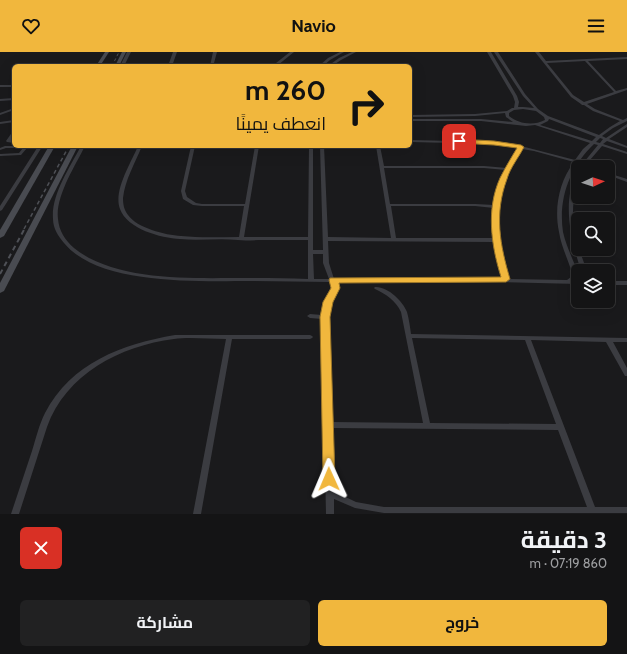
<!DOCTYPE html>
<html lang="ar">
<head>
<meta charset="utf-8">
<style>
  :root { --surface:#141415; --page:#212122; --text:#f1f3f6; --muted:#9d9ea0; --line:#333334; --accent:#f1b73d }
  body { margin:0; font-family:Cabin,Cairo,sans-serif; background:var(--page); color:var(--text); direction:rtl; height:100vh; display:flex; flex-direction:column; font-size:15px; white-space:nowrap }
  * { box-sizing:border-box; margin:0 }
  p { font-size:13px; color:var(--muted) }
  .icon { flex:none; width:22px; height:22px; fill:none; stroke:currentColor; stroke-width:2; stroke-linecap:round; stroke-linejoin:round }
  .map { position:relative; height:462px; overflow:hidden; direction:ltr }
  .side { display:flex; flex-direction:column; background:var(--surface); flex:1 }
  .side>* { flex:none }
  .top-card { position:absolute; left:12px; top:12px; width:400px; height:84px; border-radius:6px; box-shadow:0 4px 16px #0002,0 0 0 1px var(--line); direction:rtl; background:#f1b73d; color:#111; overflow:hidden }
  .needle { width:26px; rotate:87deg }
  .buttons { position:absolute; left:571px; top:108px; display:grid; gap:8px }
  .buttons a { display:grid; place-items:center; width:44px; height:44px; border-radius:6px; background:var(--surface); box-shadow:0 4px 16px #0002,0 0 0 1px var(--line); font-size:20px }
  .pin { position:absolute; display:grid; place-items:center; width:34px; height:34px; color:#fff; margin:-17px; border-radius:8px; box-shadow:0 2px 6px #0006 }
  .me { position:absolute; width:44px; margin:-22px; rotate:359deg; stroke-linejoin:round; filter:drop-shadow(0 0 3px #0008) }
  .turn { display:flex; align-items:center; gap:14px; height:84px; padding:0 20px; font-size:18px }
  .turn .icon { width:52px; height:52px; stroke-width:2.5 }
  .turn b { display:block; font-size:28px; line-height:34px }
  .round { display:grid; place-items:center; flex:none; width:42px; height:42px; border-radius:6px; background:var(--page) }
  .overview { display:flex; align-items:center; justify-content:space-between; height:68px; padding:0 20px }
  h1 { font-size:24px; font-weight:700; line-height:30px }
  .cta { display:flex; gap:8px; margin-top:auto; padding:8px 20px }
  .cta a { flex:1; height:46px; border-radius:6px; background:var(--accent); color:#111; font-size:16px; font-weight:700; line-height:46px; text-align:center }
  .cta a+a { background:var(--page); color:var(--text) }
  header { display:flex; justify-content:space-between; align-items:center; height:52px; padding:0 20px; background:var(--accent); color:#111; font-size:18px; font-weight:700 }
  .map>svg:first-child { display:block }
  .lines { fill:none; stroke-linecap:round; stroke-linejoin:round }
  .minor { fill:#3b3c41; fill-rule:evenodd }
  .secondary { fill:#494b51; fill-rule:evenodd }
  .rail-far2 { stroke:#4e5056; stroke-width:1; stroke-dasharray:3 2.5; stroke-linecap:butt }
  .rail-far1 { stroke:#4e5056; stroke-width:1.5; stroke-dasharray:4 3; stroke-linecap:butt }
  .rail { stroke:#4e5056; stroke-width:2; stroke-dasharray:5 4; stroke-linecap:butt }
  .route { fill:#f1b73d; stroke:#9d7728 }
</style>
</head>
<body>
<header><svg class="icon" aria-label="menu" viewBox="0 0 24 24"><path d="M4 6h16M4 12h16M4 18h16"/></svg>Navio<svg class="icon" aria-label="heart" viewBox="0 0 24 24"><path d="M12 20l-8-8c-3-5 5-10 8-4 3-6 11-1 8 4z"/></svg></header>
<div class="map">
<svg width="627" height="462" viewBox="0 0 627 462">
  <rect width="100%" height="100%" fill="#1a1a1c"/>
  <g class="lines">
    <g class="minor">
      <polygon points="127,0 131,0 124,14 120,14"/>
      <polygon points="173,0 177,0 172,14 168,14"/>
      <polygon points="213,0 217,0 214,11 276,11 290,0 294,0 278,13 275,14 273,13 214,13 214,14 210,14"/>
      <polygon points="340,0 344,0 330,8 323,14 319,14 328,6"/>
      <polygon points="352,0 356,0 341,8 332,14 328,14 339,6"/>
      <path d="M487,0H491L517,44L519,50L518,55H523L534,56L523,44L494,0H498L525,42L538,57L548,64L599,83L610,75L620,69L593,59L584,53H582L581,52L571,45L535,0H539L546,9L627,5V7L588,9L616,39L627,36V38L587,52L595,57L623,68L627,66V69L613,76L602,84L606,86L627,72V75L609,87L627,94V96L607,89L603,92L627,100V102L602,94L584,115H580L598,93L594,92C570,115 558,146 563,180C566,194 573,207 578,221L576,226L573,228H578V232L501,230H336L338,236L331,250L328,265L331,370L423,371L401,260C396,249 386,242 375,237L374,236L375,235C387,234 403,249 407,260C409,267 410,275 411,282L627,286V290H613L627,316V324H625L606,290L531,288L595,455H627V461H384L355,456L334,447V462H326L322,267L310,266L307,264L310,262L322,263L325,250L332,236L330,230C304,230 278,229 251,229C200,229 99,234 64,191C58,184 53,176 53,167C51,143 70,115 81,94H85C75,114 55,145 58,167C59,179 65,188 74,196C116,230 193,226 244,226C266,226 287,226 308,227V188C292,188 277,188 262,188C254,188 245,189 238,188C218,186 199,189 180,187C161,186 127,177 120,157C113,139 131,111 138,94H142C135,111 125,128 123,146C123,152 124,158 128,163C137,176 165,183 181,184C200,186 220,185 239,185L244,154H202L193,153L183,147L181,139L191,94H195L185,139L187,145L196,151L202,152H245L255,94H259L244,185H308L309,94H313V198H323L320,94H324L328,185L391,186L376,94H380L384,114H484L507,116L518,96L495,92L410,90V88L495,90L521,94L575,108L583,97L590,91L535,73L526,74L481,69H410V67H481L513,70L506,65L505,61L475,64L410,65V63L475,62L507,59L512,56H514L515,50L513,44ZM585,9L614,40L584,50L573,43L547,11ZM523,57L536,59L544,65L545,68C533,74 519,72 509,64V61L514,58ZM549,67L596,85L592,89L540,73L548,69ZM600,86L603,87L600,91L596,90ZM522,97L534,99L574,110C559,130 554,156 559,180C561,194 568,207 572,221L571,225L567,228L509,227C492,176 493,144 522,97ZM384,116H484L506,118C500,130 497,141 494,153L475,152H390ZM391,154H475L494,156L493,175L494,186H396ZM328,189L494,190L498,209L503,227H334L329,211ZM313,202H323V211L329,227H314ZM412,286L525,288L556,372L430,371ZM331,376L558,378L587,455H384L356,450L333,439Z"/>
      <rect x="0" y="33" width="14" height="2"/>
      <polygon points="14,46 14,48 0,49 0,47"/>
      <polygon points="14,56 14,58 0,63 0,61"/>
      <polygon points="14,68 14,70 0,72 0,70"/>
      <polygon points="13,79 14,79 14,83 11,88 14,89 14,91 7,90 6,89"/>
      <polygon points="5,94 42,94 42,95 2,158 0,159 0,154 37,96 27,96 21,103 20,103 0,104 0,102 19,101 23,96 6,96 0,98 0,96"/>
      <path d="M576,121H578C578,134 573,146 573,159C573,172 578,184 578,197H579L587,219H581C571,187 562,153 576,121Z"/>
      <polygon points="608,121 627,127 627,130 608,123"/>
      <rect x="608" y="229" width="19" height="4"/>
      <path d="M175,283H310L312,284L313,285L312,286L310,287H232L201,462H193L226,287C209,287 189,285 174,287C120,294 66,322 47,375L19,462H11C18,441 25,420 32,399C36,386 39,373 45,361C71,311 122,292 175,283Z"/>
    </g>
    <g class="secondary">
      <polygon points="105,0 109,0 100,14 96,14"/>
      <polygon points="122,0 126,0 119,14 115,14"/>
      <polygon points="49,94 55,94 4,184 0,186 0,178"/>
      <polygon points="72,94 78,94 4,239 0,241 0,231"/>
    </g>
    <polyline class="rail-far2" points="112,14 119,0"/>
    <polyline class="rail-far1" points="24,177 69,94"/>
    <polyline class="rail" points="0,222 25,176"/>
  </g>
  <path class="route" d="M459,87L494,89L521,93L524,95C519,105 510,116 507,127C494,162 500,193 510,227L506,230L339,231L340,236L333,250L330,265L335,427L334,431L329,433L325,431L323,427L320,265L323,250L331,236L329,228L330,226L501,225C491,193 486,157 500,126C505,116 511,106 517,96L494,93L457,91V88Z"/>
</svg>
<div class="buttons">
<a><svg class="needle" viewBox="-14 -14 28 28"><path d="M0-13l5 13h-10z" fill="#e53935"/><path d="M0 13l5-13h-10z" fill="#9d9ea0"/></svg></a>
<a><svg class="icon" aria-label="search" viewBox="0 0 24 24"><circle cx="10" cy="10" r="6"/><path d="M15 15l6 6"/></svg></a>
<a><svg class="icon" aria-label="layers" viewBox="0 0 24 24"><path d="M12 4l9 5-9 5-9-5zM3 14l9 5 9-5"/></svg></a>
</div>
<div class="pin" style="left:459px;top:89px;background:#d93025"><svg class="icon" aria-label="arrive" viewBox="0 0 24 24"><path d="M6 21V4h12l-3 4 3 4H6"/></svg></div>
<svg class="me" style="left:329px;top:427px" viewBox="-20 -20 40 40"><path d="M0-17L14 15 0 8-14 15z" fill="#f1b73d" stroke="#fff" stroke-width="4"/></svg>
<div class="top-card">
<div class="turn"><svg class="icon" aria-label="right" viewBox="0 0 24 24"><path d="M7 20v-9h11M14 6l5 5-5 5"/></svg><div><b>260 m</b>انعطف يمينًا</div></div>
</div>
</div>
<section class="side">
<div class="overview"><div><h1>3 دقيقة</h1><p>860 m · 07:19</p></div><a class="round" style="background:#d93025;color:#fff"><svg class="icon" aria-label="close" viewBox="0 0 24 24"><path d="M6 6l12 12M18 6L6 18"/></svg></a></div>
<div class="cta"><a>خروج</a><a>مشاركة</a></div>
</section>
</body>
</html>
